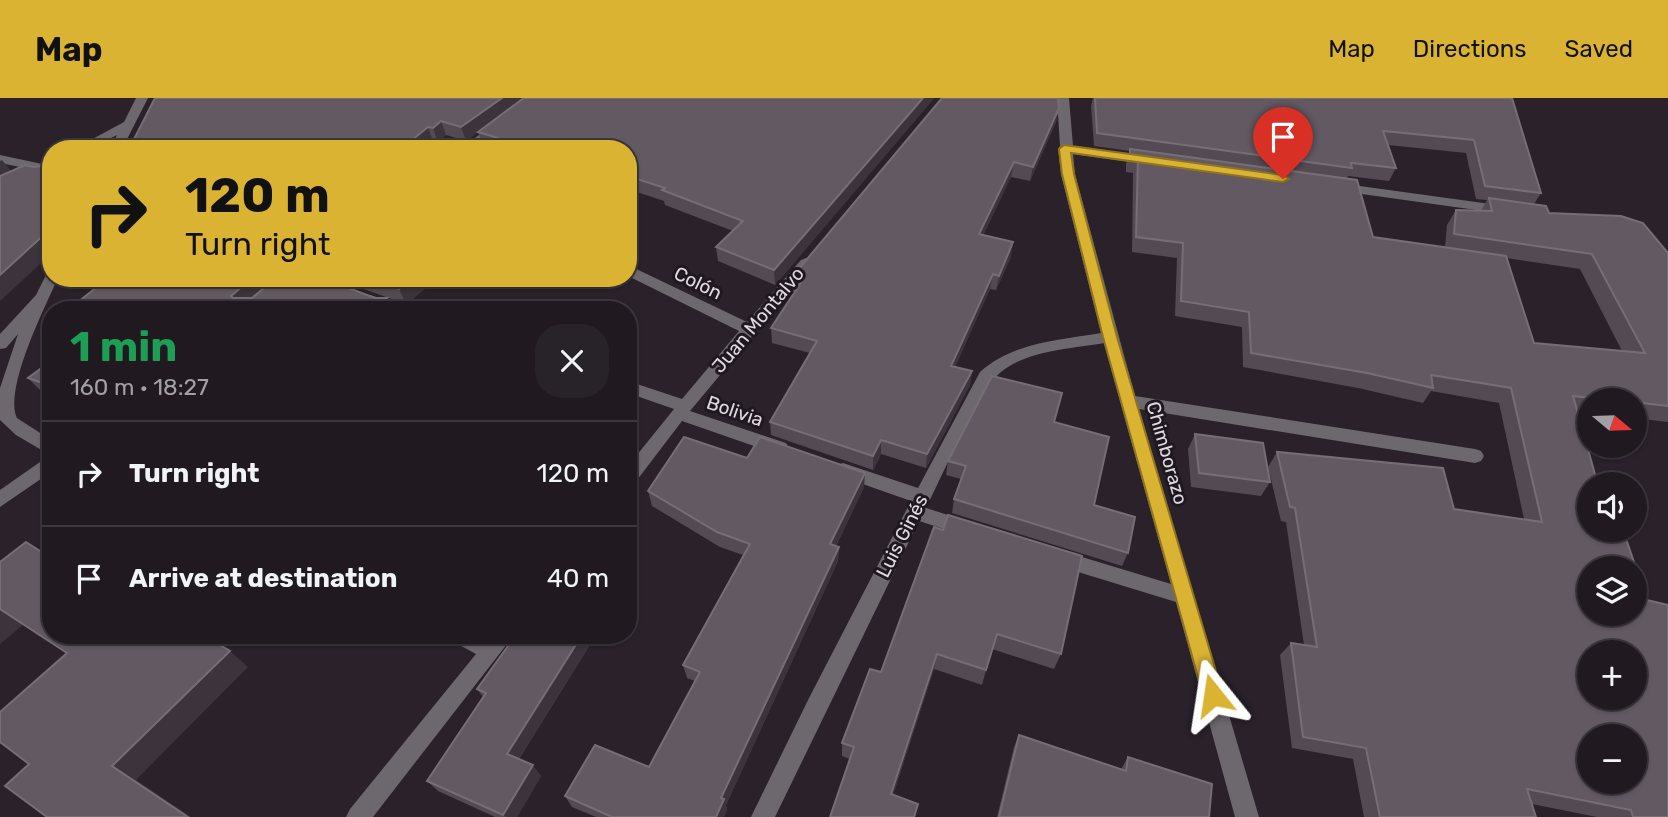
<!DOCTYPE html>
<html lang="en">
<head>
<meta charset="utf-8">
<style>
  :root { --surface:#201920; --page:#282229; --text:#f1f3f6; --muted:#a2a0a5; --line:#3d383e; --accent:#dab333 }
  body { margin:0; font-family:Rubik,sans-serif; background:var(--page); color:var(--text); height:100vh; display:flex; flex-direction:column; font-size:26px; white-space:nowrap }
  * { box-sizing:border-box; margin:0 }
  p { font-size:23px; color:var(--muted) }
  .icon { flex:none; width:38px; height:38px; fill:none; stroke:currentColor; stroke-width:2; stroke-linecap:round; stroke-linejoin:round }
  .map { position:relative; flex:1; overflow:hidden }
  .drawer { position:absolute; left:42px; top:203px; width:595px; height:343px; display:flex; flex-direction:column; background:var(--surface); border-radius:28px; box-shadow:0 2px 5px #0004,0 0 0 2px var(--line) }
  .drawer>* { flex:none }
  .banner { position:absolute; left:42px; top:42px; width:595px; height:147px; border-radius:28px; box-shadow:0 2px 5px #0004,0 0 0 2px var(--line); background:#dab333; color:#111; overflow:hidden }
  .needle { width:46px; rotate:109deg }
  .buttons { position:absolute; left:1577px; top:290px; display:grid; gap:14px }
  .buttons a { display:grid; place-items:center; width:70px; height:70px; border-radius:50%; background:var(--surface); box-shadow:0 2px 5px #0004,0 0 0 2px var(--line); font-size:35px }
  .pin { position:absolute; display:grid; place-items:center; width:60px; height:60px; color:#fff; margin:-72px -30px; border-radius:50% 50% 50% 0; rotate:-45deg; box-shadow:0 0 7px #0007 }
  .pin .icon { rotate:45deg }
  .me { position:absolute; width:77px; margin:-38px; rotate:345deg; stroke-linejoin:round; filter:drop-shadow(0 0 5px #0008) }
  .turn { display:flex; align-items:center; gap:24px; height:147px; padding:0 28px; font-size:32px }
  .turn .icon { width:91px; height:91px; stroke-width:2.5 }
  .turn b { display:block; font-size:49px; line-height:60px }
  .round { display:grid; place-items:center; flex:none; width:74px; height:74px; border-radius:28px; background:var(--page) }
  .headline { display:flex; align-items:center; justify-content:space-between; height:119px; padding:0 28px }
  h1 { font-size:42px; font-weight:700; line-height:52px; color:#1e9e55 }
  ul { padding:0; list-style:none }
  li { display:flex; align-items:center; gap:21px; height:105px; padding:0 28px; border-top:2px solid var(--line) }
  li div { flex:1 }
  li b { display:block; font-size:26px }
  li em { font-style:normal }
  header { display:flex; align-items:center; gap:42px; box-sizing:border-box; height:98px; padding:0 35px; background:var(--accent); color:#111 }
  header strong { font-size:33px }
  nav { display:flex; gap:38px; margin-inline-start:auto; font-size:24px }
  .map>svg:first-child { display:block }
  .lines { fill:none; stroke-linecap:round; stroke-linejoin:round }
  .minor { fill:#6d686d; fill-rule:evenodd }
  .wall { fill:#534a53; fill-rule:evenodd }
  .shaded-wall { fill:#3c333c }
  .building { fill:#625962; stroke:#766e76; stroke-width:2; fill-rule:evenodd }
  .route { fill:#dab333; stroke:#8e7421; stroke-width:2 }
  .labels { text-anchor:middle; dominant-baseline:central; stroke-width:6; stroke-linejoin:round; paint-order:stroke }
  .street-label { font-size:19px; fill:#e0dae0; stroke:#201820 }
</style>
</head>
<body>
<header>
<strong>Map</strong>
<nav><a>Map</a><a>Directions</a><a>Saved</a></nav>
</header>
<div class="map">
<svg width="1668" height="719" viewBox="0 0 1668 719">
  <rect width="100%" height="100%" fill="#2a212a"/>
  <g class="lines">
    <g class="minor">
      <polygon points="136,0 148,0 122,51 110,51 117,37 90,51 74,51 124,24"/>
      <polygon points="529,0 543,0 475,51 460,51"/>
      <path d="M1057,0H1069L1073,48L1151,59L1157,63L1151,67L1073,56L1075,76L1135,298L1475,351L1481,353L1484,358L1481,363L1475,365L1139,311L1259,719H1235L1176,504L1052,466L1049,460L1052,454L1059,452L1171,486L1104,245C1071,251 1028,252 1001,274C981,289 940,383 926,410L973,425L975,430L973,435L966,438L919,423L775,719H751L809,600L911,403L837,377L834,372L837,367L843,365L918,390L980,274C1013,244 1060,242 1101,235L1061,76L1058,51L1060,48Z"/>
      <polygon points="0,57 42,66 51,62 51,71 0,95 0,86 30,71 0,65"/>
      <polygon points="1338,85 1505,108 1512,112 1505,116 1333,92 1331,89"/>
      <polygon points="806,160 813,165 811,168 690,313 786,345 789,350 786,355 780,357 682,323 634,386 628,388 628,368 674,311 628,295 628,283 682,301 739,233 628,178 628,167 747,224 801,162"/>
      <path d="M51,175V180H58C45,209 4,290 17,320L51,342V374L0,409V392L50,357L16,337L0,322V290L18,236L6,250L0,251V236L36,197L46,177Z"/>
      <path d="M370,197L405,208L407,212C392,212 374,214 362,202L365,198Z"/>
      <polygon points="449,537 480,537 488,541 491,537 514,537 373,719 346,719 350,711 476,556 452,543"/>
    </g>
  </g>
  <g class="wall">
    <polygon points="155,0 934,0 775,187 718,163 716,149 733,133 665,107 664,103 628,91 628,51 491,51 483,48 478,34 466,43 446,37 438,44 433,43 424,51 129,51"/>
    <path d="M1093,0H1512L1541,95L1534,106L1549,115L1668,155V324L1634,320V303H1589V316L1578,315L1668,719H1597L1532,706L1536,719H1364L1353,661L1292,650L1280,557L1291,545L1304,547L1286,424L1281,423L1268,369L1277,354L1454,411L1524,421L1499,305L1431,293L1423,305L1358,290L1243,269L1242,229L1175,218L1177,160L1132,154L1133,75L1126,74V66L1130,53L1094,48L1091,8ZM1388,47L1466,55L1476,101L1487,102L1481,113L1456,112L1447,127L1445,149L1373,139L1347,81L1348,78L1389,83L1396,70ZM1506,160L1580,171L1622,253L1534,245Z"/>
    <polygon points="1059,10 1056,24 1030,83 1011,79 983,137 1011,159 996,192 990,191 955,269 972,273 970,287 926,370 881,356 873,372 771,337 770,324 810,255 772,245 771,230 795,194 792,193 792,179"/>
    <polygon points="332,180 438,180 406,206"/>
    <polygon points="78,204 393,212 84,212"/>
    <polygon points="51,263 51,297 42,294 28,280"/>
    <polygon points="1054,324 1094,407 1128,455 1122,468 952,415 954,401 961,381 946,377 948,363"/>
    <polygon points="1195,336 1270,384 1261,398 1191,389 1188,351"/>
    <polygon points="747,360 864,389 836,448 839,449 838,463 726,707 727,712 724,719 596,719 572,709 565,698 649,669 695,583 687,580 683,567 743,457 720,449 652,408 648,393"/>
    <polygon points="934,429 1061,556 1054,571 992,551 982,587 934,571 893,697 918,706 915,719 830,719 850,661 842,658 842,645 881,574"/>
    <polygon points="516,537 596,537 519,661 541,678 517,719 495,719 438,693 427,683 483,599 477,591"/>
    <polygon points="1019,637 1121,671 1128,659 1209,719 997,719 1014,649"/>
  </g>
  <g class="shaded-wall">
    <polygon points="502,0 525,0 466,43 461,29"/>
    <polygon points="923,0 934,0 775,187 774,172"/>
    <polygon points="1059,10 1056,24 1030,83 1033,69"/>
    <polygon points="441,23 446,37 438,44 433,30"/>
    <polygon points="428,29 433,43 424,51 401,51"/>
    <polygon points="2,62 14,76 0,83 0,63"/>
    <polygon points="1014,64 1011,79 977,151 979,136"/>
    <polygon points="48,133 51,136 51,156 0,203 0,177"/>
    <polygon points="1013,144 1011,159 996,192 999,178"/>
    <polygon points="993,176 990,191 949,282 951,268"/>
    <polygon points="252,180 278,180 241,212 231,198"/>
    <polygon points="413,180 438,180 406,206 399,191"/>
    <polygon points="387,200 393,212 372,212"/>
    <polygon points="972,273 970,287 926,370 927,356"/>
    <polygon points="881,342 881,356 873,372 873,358"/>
    <polygon points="865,375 864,389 830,460 830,446"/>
    <polygon points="839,449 838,463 726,707 727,712 724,719 716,719 721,700"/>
    <polygon points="0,511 23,527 0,546"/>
    <polygon points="582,537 596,537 515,667 507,656"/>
    <polygon points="230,553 248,569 136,682 191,719 188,719 112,668"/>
    <polygon points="937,556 934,571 889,708 891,696"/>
    <polygon points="533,667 541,678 517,719 506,719 503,717"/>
  </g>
  <g class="building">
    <polygon points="155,0 502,0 461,29 441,23 433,30 428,29 401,51 129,51"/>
    <polygon points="524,0 923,0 774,172 716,149 743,123 662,92 665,90 628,78 628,51 549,51 543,49 540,51 535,51 478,34"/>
    <polygon points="942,0 1058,0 1059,10 1033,69 1014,64 979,136 1013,144 999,178 993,176 951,268 972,273 927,356 881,342 873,358 770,324 817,243 771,230 802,183 792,179"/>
    <polygon points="1095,0 1512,0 1541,95 1485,88 1474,42 1383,33 1396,70 1351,65 1352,70 1097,35"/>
    <path d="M1130,51L1357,82L1373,139L1506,158L1534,245L1645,255L1592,156L1454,136L1456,112L1492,113L1489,100L1546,108L1549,115L1621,118L1643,125L1668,155V308L1634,304V303H1618L1573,298L1598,387H1589V432H1623L1647,502L1668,507V719H1633L1631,712L1527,691L1536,719H1380L1366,650L1303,639L1291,545L1317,549L1295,410L1290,409L1277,354L1443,370L1454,411L1542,424L1511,290L1431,277L1433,290L1367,275L1251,255L1249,214L1181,203L1183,145L1136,139L1138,60L1130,59ZM1589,471H1634V516H1589ZM1589,555H1634V600H1589ZM1589,639H1634V684H1589Z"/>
    <polygon points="25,67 34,69 51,67 51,133 48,133 0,177 0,78"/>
    <polygon points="108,180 252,180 231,198 233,200 252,200 276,180 322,180 375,200 387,200 372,212 104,212 78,204"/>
    <polygon points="367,180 413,180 399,191"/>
    <polygon points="51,263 51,288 28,280"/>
    <polygon points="992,278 1062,295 1054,324 1109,339 1094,407 1135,419 1128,455 954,401 966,368 948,363"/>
    <polygon points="1195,336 1263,345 1270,384 1199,375"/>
    <polygon points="684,339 747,360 760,339 865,375 830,446 839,449 721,700 724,701 716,719 612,719 565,698 595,647 649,669 700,574 683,567 750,446 717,434 648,393"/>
    <polygon points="948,417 1082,458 1061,556 997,536 986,572 937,556 891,696 918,706 914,719 830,719 854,649 842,645 870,571 881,574 934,429 943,432"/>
    <polygon points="26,444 51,460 51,537 203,537 230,553 112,668 188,719 47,719 5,688 29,666 0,644 0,614 67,555 0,511 0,464"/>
    <polygon points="516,537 582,537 507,656 533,667 503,717 427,683 486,595 477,591"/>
    <polygon points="1019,637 1126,673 1128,659 1212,686 1209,719 999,719"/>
  </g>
  <polygon class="route" points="1064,47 1283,77 1289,81 1283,84 1071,55 1074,76 1117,239 1223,597 1220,603 1213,606 1206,603 1203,597 1103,239 1062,76 1059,51"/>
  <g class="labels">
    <g class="street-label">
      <text transform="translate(698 185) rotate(26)">Colón</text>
      <text transform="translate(758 222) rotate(-50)">Juan Montalvo</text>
      <text transform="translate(735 313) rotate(19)">Bolivia</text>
      <text transform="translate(1167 355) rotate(74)">Chimborazo</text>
      <text transform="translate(902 438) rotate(-63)">Luis Ginés</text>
    </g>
  </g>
</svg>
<div class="buttons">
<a><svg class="needle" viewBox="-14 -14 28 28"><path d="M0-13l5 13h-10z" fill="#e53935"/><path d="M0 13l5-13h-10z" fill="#a2a0a5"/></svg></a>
<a><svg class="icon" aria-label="sound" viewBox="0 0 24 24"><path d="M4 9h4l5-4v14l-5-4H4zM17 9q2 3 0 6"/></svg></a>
<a><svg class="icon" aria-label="layers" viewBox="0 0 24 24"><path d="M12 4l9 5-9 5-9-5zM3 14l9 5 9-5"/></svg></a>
<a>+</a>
<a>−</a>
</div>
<div class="pin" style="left:1283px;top:81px;background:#d93025"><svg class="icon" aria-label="arrive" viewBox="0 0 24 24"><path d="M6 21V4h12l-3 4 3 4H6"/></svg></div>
<svg class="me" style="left:1213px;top:597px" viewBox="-20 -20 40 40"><path d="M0-17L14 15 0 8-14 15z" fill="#dab333" stroke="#fff" stroke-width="4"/></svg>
<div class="banner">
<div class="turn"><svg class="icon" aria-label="right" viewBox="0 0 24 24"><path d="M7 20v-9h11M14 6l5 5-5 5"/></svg><div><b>120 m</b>Turn right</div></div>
</div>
<section class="drawer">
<div class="headline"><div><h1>1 min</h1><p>160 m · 18:27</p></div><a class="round"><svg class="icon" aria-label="close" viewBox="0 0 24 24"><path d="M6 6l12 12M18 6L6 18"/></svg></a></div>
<ul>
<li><svg class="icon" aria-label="right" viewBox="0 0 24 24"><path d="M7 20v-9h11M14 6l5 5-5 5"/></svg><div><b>Turn right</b></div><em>120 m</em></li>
<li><svg class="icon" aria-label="arrive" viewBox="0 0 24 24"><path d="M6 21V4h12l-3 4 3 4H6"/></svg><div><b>Arrive at destination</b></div><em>40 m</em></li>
</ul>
</section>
</div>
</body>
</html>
